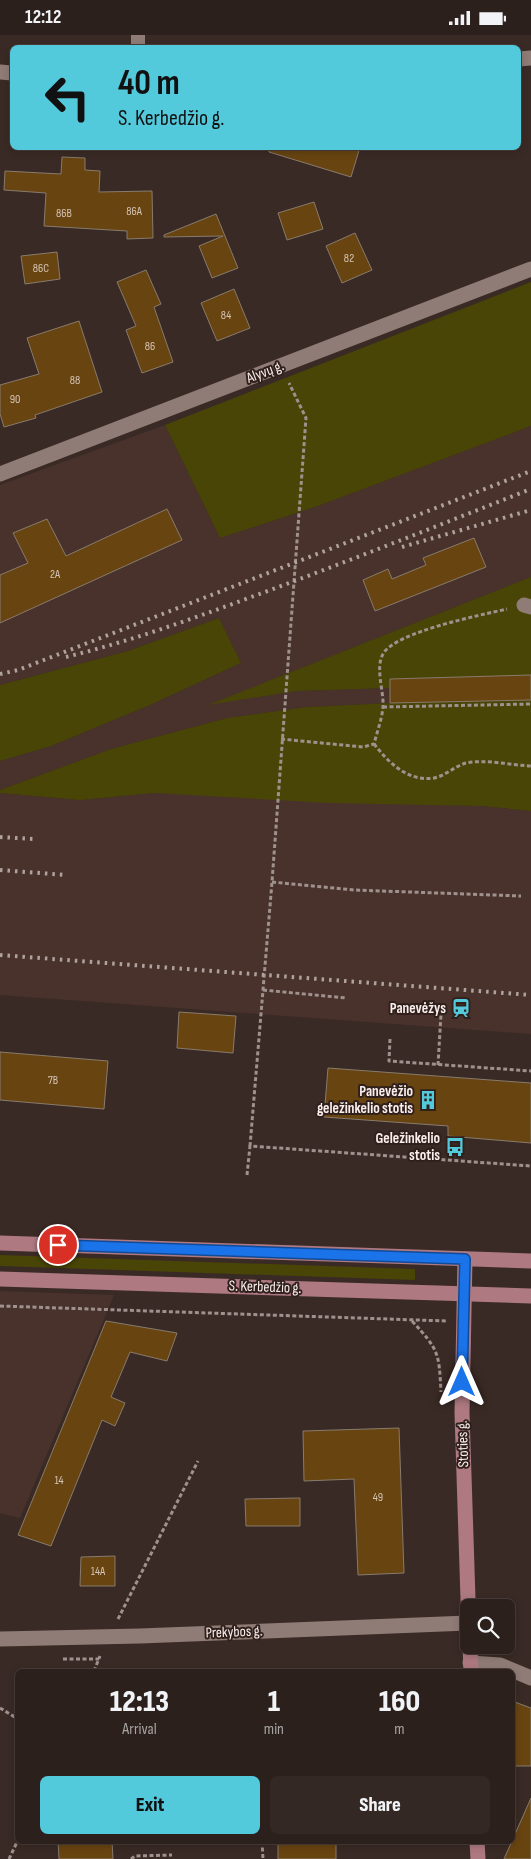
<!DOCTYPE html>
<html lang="en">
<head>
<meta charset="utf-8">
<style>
  :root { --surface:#2c201c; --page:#342825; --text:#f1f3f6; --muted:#a6a3a3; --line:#483e3b; --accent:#53cadc }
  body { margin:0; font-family:"Sofia Sans Condensed",sans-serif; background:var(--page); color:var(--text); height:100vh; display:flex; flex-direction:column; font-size:19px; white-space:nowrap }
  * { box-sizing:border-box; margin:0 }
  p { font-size:16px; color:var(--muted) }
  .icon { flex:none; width:28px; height:28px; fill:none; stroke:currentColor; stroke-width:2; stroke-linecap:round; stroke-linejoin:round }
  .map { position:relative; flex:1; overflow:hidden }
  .details { position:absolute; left:15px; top:1634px; width:500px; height:175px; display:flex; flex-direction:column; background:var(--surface); border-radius:8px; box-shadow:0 2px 8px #0003,0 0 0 1px var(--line) }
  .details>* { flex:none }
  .hud { position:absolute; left:10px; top:10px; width:511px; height:105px; border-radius:8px; box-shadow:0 2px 8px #0003,0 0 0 1px var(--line); background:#53cadc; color:#111; overflow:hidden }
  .buttons { position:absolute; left:460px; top:1564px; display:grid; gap:10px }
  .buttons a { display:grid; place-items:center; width:55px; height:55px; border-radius:8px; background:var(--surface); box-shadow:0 2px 8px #0003,0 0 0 1px var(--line); font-size:25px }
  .pin { position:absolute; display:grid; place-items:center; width:42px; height:42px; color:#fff; margin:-21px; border:2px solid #fff; border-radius:50%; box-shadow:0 1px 5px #0007 }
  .me { position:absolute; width:55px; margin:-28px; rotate:0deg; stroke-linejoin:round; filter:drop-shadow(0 0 4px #0008) }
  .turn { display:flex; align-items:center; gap:18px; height:105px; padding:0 25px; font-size:22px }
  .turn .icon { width:65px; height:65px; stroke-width:2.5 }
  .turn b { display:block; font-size:35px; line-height:42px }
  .eta { display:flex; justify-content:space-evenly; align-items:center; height:85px; text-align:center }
  .eta b { font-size:30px; font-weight:800; line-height:35px }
  .primary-button { display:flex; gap:10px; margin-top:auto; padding:10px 25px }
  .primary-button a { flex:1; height:58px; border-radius:8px; background:var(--accent); color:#111; font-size:20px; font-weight:800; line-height:58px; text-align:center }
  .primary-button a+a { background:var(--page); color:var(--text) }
  .status { display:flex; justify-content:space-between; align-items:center; height:35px; padding:0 25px; background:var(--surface); direction:ltr }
  .status svg { height:14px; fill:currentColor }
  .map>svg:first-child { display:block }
  .built { fill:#49322c }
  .green { fill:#494506 }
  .building { fill:#684411; stroke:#887b6d }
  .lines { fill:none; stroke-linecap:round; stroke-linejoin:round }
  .path { stroke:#9f918d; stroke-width:3; stroke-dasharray:4 2.5; stroke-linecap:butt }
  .service { stroke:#907c76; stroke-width:14 }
  .minor { stroke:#907c76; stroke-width:15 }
  .secondary { stroke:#ae7981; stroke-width:15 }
  .rail { stroke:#b0a39f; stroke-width:4; stroke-dasharray:2.5 5; stroke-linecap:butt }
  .route-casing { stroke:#114b97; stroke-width:12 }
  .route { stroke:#1a73e8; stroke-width:9 }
  .labels { text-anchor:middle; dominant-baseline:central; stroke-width:4; stroke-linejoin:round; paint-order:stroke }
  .number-label { font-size:12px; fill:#d6c4b5 }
  .street-label { font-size:15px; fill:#faefec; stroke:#30201c }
  .poi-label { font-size:15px; font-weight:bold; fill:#faefec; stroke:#30201c; text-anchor:end }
</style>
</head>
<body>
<div class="status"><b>12:12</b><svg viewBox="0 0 49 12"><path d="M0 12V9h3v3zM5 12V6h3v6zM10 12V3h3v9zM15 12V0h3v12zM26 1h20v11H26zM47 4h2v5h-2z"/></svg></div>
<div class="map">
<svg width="531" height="1824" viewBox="0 0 531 1824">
  <rect width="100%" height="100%" fill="#3a2a25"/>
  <g class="built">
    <polygon points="165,390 220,503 318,471 531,391 531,542 211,669 296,656 390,653 390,668 307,672 227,683 111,714 0,755 0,726 51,711 150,670 241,628 219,583 128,616 0,650 0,450"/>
    <polygon points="0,758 80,765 155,758 482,771 531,776 531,999 0,960"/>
    <polygon points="0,1256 114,1260 20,1483 0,1478"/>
  </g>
  <g class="green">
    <polygon points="531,247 531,391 318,471 220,503 165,390"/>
    <polygon points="531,542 531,776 482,771 328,768 155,758 80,765 0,758 0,755 111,714 227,683 307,672 390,668 390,653 296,656 208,670"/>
    <polygon points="219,583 241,628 150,670 51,711 0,726 0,650 128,616"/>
    <polygon points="0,1220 415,1234 415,1245 0,1231"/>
  </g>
  <g class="building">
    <polygon points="269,112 360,112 351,142 269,117"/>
    <polygon points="62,122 85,123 85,135 100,136 99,157 152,156 153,203 127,204 127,196 44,191 46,158 4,155 5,136 61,139"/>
    <polygon points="314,167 323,194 287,205 278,178"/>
    <polygon points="216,179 238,233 212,243 199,211 223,201 164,202 164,200"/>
    <polygon points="355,198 372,235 342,248 326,211"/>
    <polygon points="57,217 60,244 25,249 21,221"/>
    <polygon points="146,235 161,269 154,272 173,327 142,338 126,295 136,291 117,247"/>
    <polygon points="234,254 250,293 217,306 201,268"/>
    <polygon points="79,286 102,357 35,380 36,383 4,392 0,379 0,350 39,339 27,303"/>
    <polygon points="167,474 182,505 0,588 0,540 28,528 13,498 47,484 66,521"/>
    <polygon points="474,503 486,532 375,576 363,545 388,534 392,544 426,530 423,523"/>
    <polygon points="531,640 531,665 390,668 390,644"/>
    <polygon points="179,977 236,981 233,1018 177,1013"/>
    <polygon points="0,1017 108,1026 104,1074 0,1065"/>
    <polygon points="328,1033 531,1048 531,1108 448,1101 448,1091 324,1082"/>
    <polygon points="106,1286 177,1298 167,1326 130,1317 111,1362 125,1368 115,1391 102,1385 51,1511 18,1500"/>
    <polygon points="399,1393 404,1538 358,1540 354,1444 304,1446 303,1396"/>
    <polygon points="300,1463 300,1491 246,1491 245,1464"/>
    <polygon points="115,1521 115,1551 80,1551 81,1522"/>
    <polygon points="512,1666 531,1673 531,1731 512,1731"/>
    <polygon points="531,1763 531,1824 504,1824 512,1806"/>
    <polygon points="58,1806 112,1806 113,1824 59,1824"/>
    <rect x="278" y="1806" width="58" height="18"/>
  </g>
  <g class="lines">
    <g class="path">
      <polyline points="383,672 531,669"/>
      <path d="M281,704L363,712L374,709C377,697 382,684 383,672C384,656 375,633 383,619C395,597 481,580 507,574"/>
      <path d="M374,709C389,728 408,747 434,743C445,741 455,731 466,728C486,724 510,730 531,731"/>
      <polyline points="272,847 354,855 521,861"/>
      <polyline points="263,955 346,963"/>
      <polyline points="390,1004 389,1026 531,1036"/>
      <polyline points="438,1030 441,979"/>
      <polyline points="250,1111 272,847 306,383 289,348"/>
      <polyline points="247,1140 250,1111 531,1131"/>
      <polyline points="0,1271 447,1286"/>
      <path d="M412,1286C439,1315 439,1318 441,1357"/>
      <polyline points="118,1584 198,1426"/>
      <polyline points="63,1624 99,1624"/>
      <polyline points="94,1636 100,1621"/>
      <polyline points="0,1673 18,1684"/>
      <polyline points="262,1806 263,1824"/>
      <polyline points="9,1824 18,1805"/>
      <polyline points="131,1824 135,1821 172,1820"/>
    </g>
    <polyline class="service" points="138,0 138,12"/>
    <g class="minor">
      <polyline points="519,24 531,23"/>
      <polyline points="0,37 12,38"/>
      <polyline points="0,439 531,234"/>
      <polyline points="524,570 531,572"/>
      <polyline points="0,1604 140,1601 468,1588"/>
      <polyline points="470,1628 500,1630 531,1643"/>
    </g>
    <g class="secondary">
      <polyline points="0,1208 531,1226"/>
      <polyline points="465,1224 462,1378 469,1595"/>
      <polyline points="0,1244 531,1261"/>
      <polyline points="470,1610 471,1636"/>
      <polyline points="477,1806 478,1824"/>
    </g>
    <g class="rail">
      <polyline points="402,512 531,475"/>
      <path d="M66,622C131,606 192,584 254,561C347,527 439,490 531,454"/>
      <polyline points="0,639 18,635 531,436"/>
      <polyline points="0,802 34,804"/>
      <polyline points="0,835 66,840"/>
      <polyline points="0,920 531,960"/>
    </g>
  </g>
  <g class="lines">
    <g class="route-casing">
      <polyline id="route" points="58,1210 465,1224 462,1347"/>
    </g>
    <use href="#route" class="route"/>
  </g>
  <defs>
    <g id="station-bare" transform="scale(1.5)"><path d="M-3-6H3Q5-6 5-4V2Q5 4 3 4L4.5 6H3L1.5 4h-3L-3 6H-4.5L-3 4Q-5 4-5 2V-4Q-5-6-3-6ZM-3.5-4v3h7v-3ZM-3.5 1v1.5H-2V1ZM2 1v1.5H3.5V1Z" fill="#53cadc" stroke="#30201c" stroke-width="2.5" paint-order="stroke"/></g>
    <g id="building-bare" transform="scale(1.5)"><path d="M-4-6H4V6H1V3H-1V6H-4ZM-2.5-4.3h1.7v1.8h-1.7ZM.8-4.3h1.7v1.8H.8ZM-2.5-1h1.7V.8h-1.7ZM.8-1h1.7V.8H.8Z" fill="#53cadc" stroke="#30201c" stroke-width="2.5" paint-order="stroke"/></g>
    <g id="bus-bare" transform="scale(1.5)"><path d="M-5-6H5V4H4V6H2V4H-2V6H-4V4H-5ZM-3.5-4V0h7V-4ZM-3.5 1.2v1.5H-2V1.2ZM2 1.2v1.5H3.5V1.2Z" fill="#53cadc" stroke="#30201c" stroke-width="2.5" paint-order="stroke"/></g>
  </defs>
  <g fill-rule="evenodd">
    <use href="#station-bare" x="461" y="973"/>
    <use href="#building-bare" x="428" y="1065"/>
    <use href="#bus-bare" x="455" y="1112"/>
  </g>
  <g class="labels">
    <g class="number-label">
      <text x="134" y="176">86A</text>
      <text x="64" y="178">86B</text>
      <text x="349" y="223">82</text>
      <text x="41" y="233">86C</text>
      <text x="226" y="280">84</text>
      <text x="150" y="311">86</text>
      <text x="75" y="345">88</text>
      <text x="15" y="364">90</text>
      <text x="55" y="539">2A</text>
      <text x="53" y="1045">7B</text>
      <text x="59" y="1445">14</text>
      <text x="378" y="1462">49</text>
      <text x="98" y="1536">14A</text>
    </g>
    <g class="street-label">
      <text transform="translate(265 337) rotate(-21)">Alyvų g.</text>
      <text transform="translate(265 1252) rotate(2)">S. Kerbedžio g.</text>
      <text transform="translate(463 1409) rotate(-92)">Stoties g.</text>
      <text transform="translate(234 1597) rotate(-2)">Prekybos g.</text>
    </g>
    <g class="poi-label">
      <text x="446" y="973">Panevėžys</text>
      <text x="413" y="1056">Panevėžio<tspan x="413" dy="17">geležinkelio stotis</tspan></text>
      <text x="440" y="1103">Geležinkelio<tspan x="440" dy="17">stotis</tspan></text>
    </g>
  </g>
</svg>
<div class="buttons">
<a><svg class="icon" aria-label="search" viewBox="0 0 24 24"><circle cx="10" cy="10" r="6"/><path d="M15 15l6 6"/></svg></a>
</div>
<div class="pin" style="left:58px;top:1210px;background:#d93025"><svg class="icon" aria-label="arrive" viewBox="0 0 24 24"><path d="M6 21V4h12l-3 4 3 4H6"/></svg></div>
<svg class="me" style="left:462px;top:1347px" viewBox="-20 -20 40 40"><path d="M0-17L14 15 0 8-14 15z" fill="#1a73e8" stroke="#fff" stroke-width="4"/></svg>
<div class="hud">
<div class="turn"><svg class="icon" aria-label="left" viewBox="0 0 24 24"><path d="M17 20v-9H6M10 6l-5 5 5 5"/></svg><div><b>40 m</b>S. Kerbedžio g.</div></div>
</div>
<section class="details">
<div class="eta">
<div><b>12:13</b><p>Arrival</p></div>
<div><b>1</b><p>min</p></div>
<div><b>160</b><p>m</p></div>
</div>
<div class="primary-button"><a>Exit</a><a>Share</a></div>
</section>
</div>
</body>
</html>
